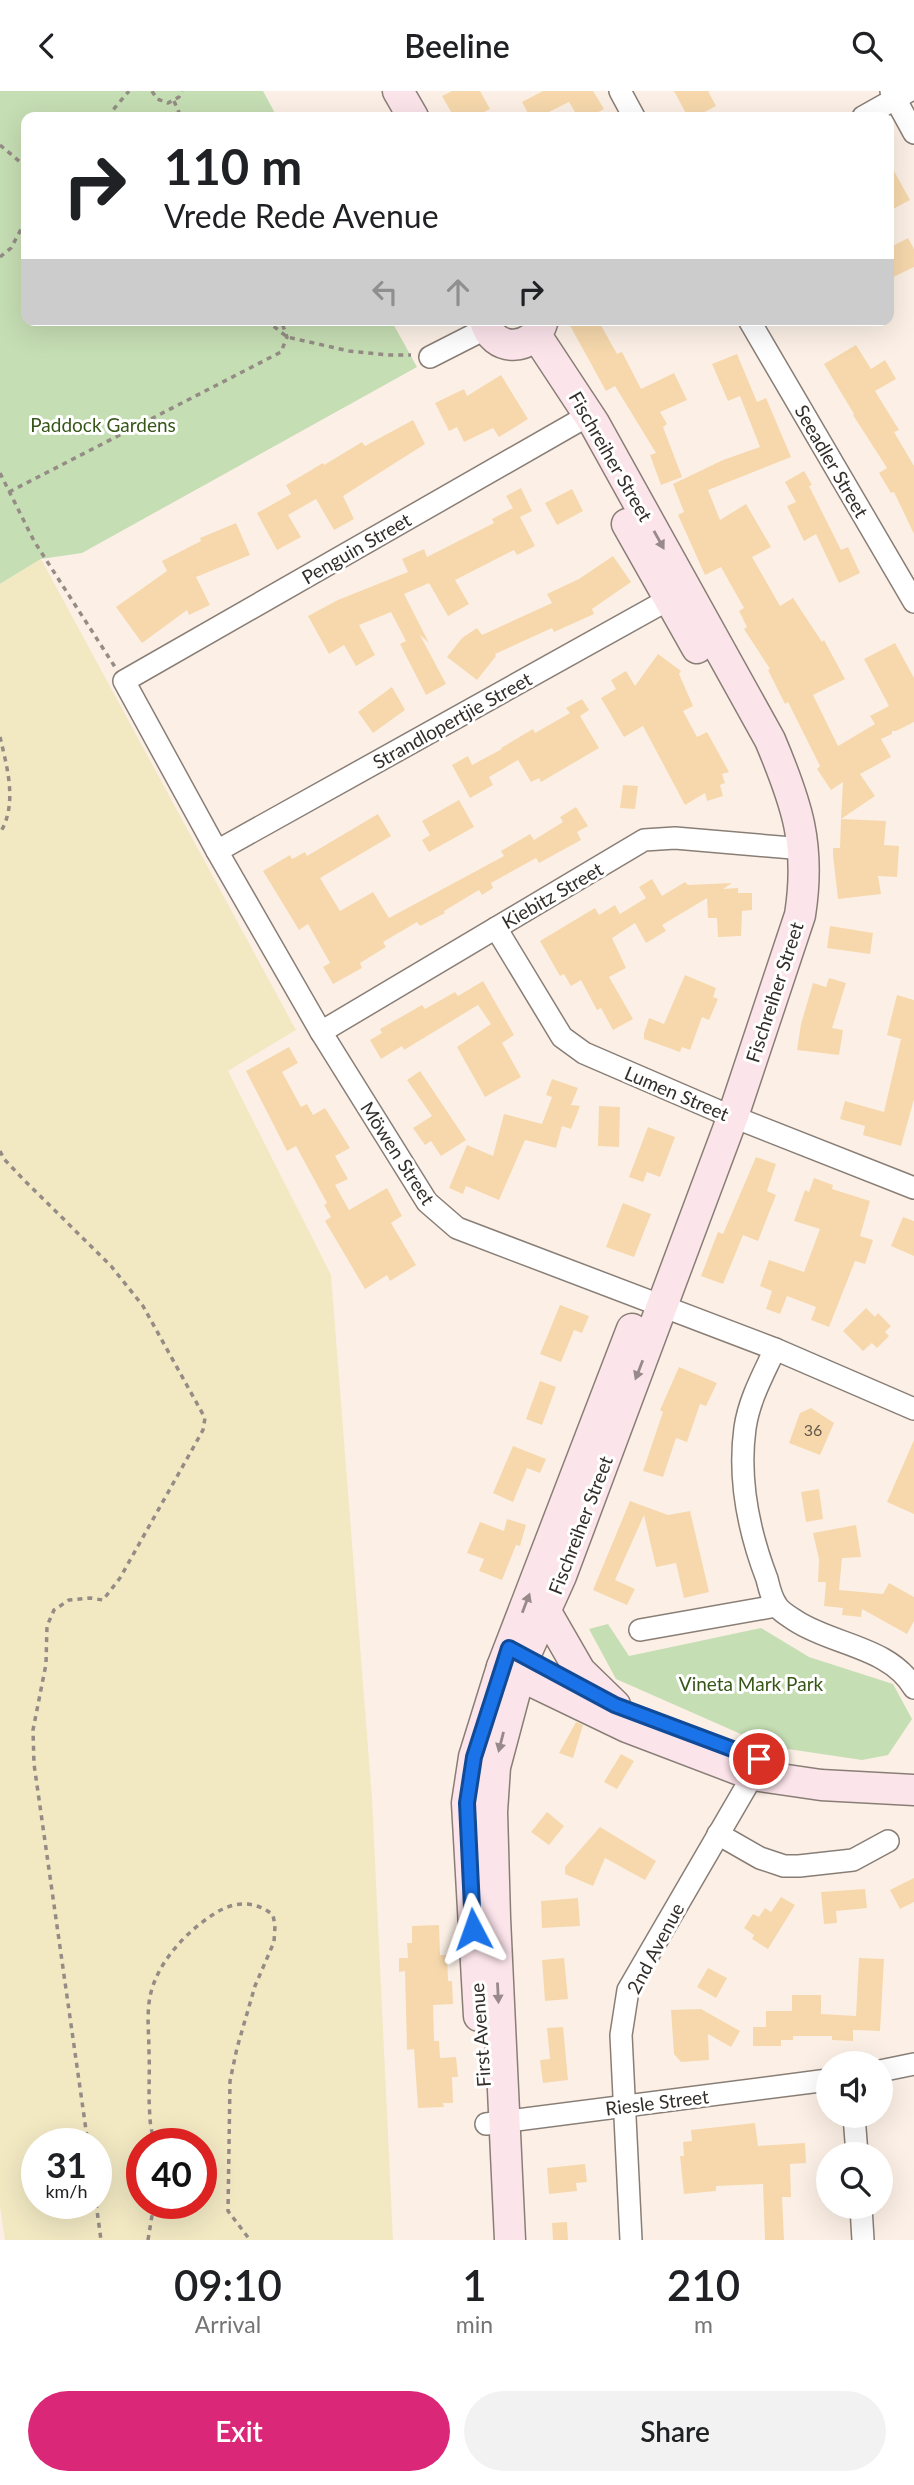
<!DOCTYPE html>
<html lang="en">
<head>
<meta charset="utf-8">
<style>
  :root { --surface:#fff; --page:#f2f2f2; --text:#202124; --muted:#757577; --accent:#db2777 }
  body { margin:0; font-family:Lato,sans-serif; background:var(--page); color:var(--text); height:100vh; display:flex; flex-direction:column; font-size:26px; white-space:nowrap }
  * { box-sizing:border-box; margin:0 }
  p { font-size:23px; color:var(--muted) }
  .icon { flex:none; width:38px; height:38px; fill:none; stroke:currentColor; stroke-width:2; stroke-linecap:round; stroke-linejoin:round }
  .map { position:relative; height:2149px; overflow:hidden }
  .details { display:flex; flex-direction:column; background:var(--surface); flex:1 }
  .details>* { flex:none }
  .hud { position:absolute; left:21px; top:21px; width:873px; height:214px; border-radius:14px; box-shadow:0 7px 28px #0002; background:#fff; color:var(--text); overflow:hidden }
  .tools { position:absolute; left:816px; top:1960px; display:grid; gap:14px }
  .tools a { display:grid; place-items:center; width:77px; height:77px; border-radius:50%; background:var(--surface); box-shadow:0 7px 28px #0002; font-size:35px }
  .speed { position:absolute; left:21px; top:2037px; display:flex; gap:14px; font-size:35px; font-weight:700; text-align:center }
  .speed>* { display:grid; place-content:center; width:91px; height:91px; border-radius:50%; background:var(--surface); box-shadow:0 7px 28px #0002; line-height:1 }
  .speed small { font-size:18px; font-weight:400 }
  .speed .limit { border:10px solid #d22; background:#fff; color:#111 }
  .pin { position:absolute; display:grid; place-items:center; width:60px; height:60px; color:#fff; margin:-30px; border:4px solid #fff; border-radius:50%; box-shadow:0 2px 7px #0007 }
  .me { position:absolute; width:77px; margin:-38px; rotate:356deg; stroke-linejoin:round; filter:drop-shadow(0 0 5px #0008) }
  .turn { display:flex; align-items:center; gap:24px; height:147px; padding:0 28px; font-size:32px }
  .turn .icon { width:91px; height:91px; stroke-width:2.5 }
  .turn b { display:block; font-size:49px; line-height:60px }
  .lanes { display:flex; align-items:center; height:66px; padding:0 28px; background:#0003; justify-content:center; gap:35px; direction:ltr }
  .lanes .off { opacity:.35 }
  .eta { display:flex; justify-content:space-evenly; align-items:center; height:119px; text-align:center }
  .eta b { font-size:42px; font-weight:600; line-height:49px }
  .action { display:flex; gap:14px; margin-top:auto; padding:14px 28px }
  .action a { flex:1; height:80px; border-radius:42px; background:var(--accent); color:#fff; font-size:28px; font-weight:600; line-height:80px; text-align:center }
  .action a+a { background:var(--page); color:var(--text) }
  header { display:flex; justify-content:space-between; align-items:center; height:91px; padding:0 28px; background:var(--surface); font-size:32px; font-weight:600 }
  .map>svg:first-child { display:block }
  .green { fill:#c6deb4 }
  .sand { fill:#f2e9c3; fill-rule:evenodd }
  .building { fill:#f6d8ac }
  .lines { fill:none; stroke-linecap:round; stroke-linejoin:round }
  .street-casing { stroke:#897e76; stroke-width:24 }
  .secondary-casing { stroke:#897e76; stroke-width:33 }
  .path { stroke:#948c85; stroke-width:3.5; stroke-dasharray:5 5; stroke-linecap:butt }
  .street { stroke:#fff; stroke-width:21 }
  .secondary { stroke:#fce4eb; stroke-width:30 }
  .oneway { fill:#98898a }
  .route-casing { stroke:#114b97; stroke-width:18 }
  .route { stroke:#1a73e8; stroke-width:12 }
  .labels { text-anchor:middle; dominant-baseline:central; stroke-width:6; stroke-linejoin:round; paint-order:stroke }
  .number-label { font-size:16px; fill:#64584a }
  .park-label { font-size:19px; fill:#375618; stroke:#fff }
  .street-label { font-size:19px; fill:#332e2a; stroke:#fff }
</style>
</head>
<body>
<header><svg class="icon" aria-label="back" viewBox="0 0 24 24"><path d="M15 5l-7 7 7 7"/></svg>Beeline<svg class="icon" aria-label="search" viewBox="0 0 24 24"><circle cx="10" cy="10" r="6"/><path d="M15 15l6 6"/></svg></header>
<div class="map">
<svg width="914" height="2149" viewBox="0 0 914 2149">
  <rect width="100%" height="100%" fill="#fcf0e6"/>
  <g class="green">
    <polygon points="0,0 263,0 277,26 26,26 26,229 391,229 417,276 82,462 41,468 0,493"/>
    <polygon points="608,1533 629,1565 761,1537 809,1566 893,1593 912,1628 888,1664 862,1669 768,1655 616,1588 589,1538"/>
  </g>
  <path class="sand" d="M41,468L296,939L228,980L331,1184L372,1707L393,2149H5L0,2116V493ZM37,2053H96V2112H37ZM142,2053H201V2112H142Z"/>
  <g class="building">
    <polygon points="452,0 480,0 490,18 474,26 454,26 442,5"/>
    <polygon points="543,0 593,0 604,18 589,26 578,26 569,11 539,26 530,26 522,11"/>
    <polygon points="674,0 708,0 716,15 695,26 688,26"/>
    <polygon points="889,71 910,109 889,120"/>
    <polygon points="908,147 914,158 914,176 889,188 889,157"/>
    <polygon points="567,229 598,229 617,263 622,261 641,298 674,282 687,309 660,321 667,333 663,336 682,386 661,394 650,364 656,362 615,295 606,300"/>
    <polygon points="856,254 871,278 885,269 896,288 875,300 899,339 894,341 914,375 914,443 894,401 891,402 879,382 887,377 853,324 854,323 824,273"/>
    <polygon points="737,263 757,311 766,307 791,366 708,399 720,429 746,413 771,456 752,466 780,515 793,507 822,551 824,549 845,588 813,604 838,655 875,633 870,625 889,615 864,568 895,552 914,587 914,631 896,640 892,640 892,643 881,648 891,666 860,683 875,705 841,728 843,691 831,699 817,678 820,675 788,611 785,613 768,579 770,578 744,538 747,536 739,520 744,517 721,476 705,484 678,424 684,421 673,393 723,369 760,356 740,305 728,310 712,273"/>
    <polygon points="501,284 528,328 499,346 493,337 464,351 457,336 449,340 435,312 464,298 467,305"/>
    <polygon points="413,329 425,353 343,405 354,428 334,439 316,408 288,424 301,446 277,459 257,422 291,403 286,394 323,372 324,374 362,351 365,355"/>
    <polygon points="804,380 812,394 809,395 841,459 848,456 860,482 839,492 816,443 804,450 787,415 796,411 785,391"/>
    <polygon points="521,397 532,420 520,426 535,455 517,464 514,459 455,489 469,513 448,525 429,492 404,503 429,552 420,544 446,593 426,604 400,553 406,550 391,521 359,534 375,564 356,575 344,554 329,563 308,525 338,509 408,481 402,468 424,458 427,466 494,432 492,428 513,417 506,405"/>
    <polygon points="572,398 583,420 557,434 545,412"/>
    <polygon points="236,432 250,464 196,486 210,514 189,524 187,519 142,552 116,516 167,480 162,470 201,450 200,447"/>
    <polygon points="613,465 631,491 592,518 594,523 554,541 552,537 495,563 496,565 477,589 447,566 462,547 477,537 482,544 552,512 547,503 579,488"/>
    <polygon points="658,563 681,580 679,583 693,615 683,620 697,646 707,641 729,681 722,683 725,692 720,694 723,705 707,710 705,702 685,714 643,635 624,646 601,607 616,598 611,589 626,580 635,595"/>
    <polygon points="392,596 405,619 373,642 358,621"/>
    <polygon points="582,608 589,619 580,625 599,657 541,691 539,687 531,691 518,669 489,686 493,694 470,707 452,674 468,665 472,674 502,658 501,657 533,638 535,642 570,622 566,617"/>
    <polygon points="623,694 638,695 635,718 620,717"/>
    <polygon points="459,709 474,736 429,761 422,749 430,744 422,730"/>
    <polygon points="576,716 588,735 577,741 581,749 539,772 536,767 491,792 493,797 482,804 479,799 444,820 445,822 420,835 417,831 383,851 386,856 360,872 362,877 333,893 323,876 330,872 308,833 299,839 263,780 290,764 292,768 305,761 307,765 378,723 391,745 320,787 340,820 373,801 389,827 504,765 501,760 530,743 534,749 563,731 560,726"/>
    <polygon points="841,728 886,730 884,754 899,755 897,786 878,785 881,803 838,808 833,764 833,757 840,757"/>
    <polygon points="652,788 662,805 685,791 688,794 732,792 723,798 738,797 738,802 752,802 752,819 742,820 741,845 718,846 717,827 708,827 707,807 662,834 666,840 646,852 635,832 612,847 626,877 609,886 633,928 613,939 601,917 597,919 581,889 571,895 564,883 560,885 540,850 595,817 599,824 615,814 620,823 646,807 639,796"/>
    <polygon points="830,835 873,842 870,863 827,857"/>
    <polygon points="685,884 716,897 713,906 718,908 709,929 702,926 690,959 682,956 680,961 644,948 644,942 649,927 664,933"/>
    <polygon points="829,887 846,892 832,937 843,939 839,964 797,959 801,933 813,892 826,896"/>
    <polygon points="483,890 514,944 502,952 521,986 485,1006 457,956 491,933 478,914 404,959 402,955 381,968 370,949 382,942 380,938 422,914 425,918 455,901 458,905"/>
    <polygon points="897,904 914,909 914,1008 901,1055 863,1044 865,1035 840,1028 845,1010 884,1021 901,948 887,944"/>
    <polygon points="289,956 298,972 282,981 301,1016 307,1013 313,1024 325,1017 350,1057 335,1065 348,1088 335,1094 349,1119 387,1097 402,1125 391,1132 416,1174 390,1190 387,1184 365,1198 325,1130 331,1126 324,1114 327,1112 296,1055 287,1060 246,980"/>
    <polygon points="420,980 466,1049 441,1065 431,1050 425,1054 413,1037 432,1025 407,989"/>
    <polygon points="552,988 578,997 571,1014 580,1015 571,1038 562,1035 556,1057 525,1049 499,1109 466,1095 463,1103 449,1097 467,1054 493,1065 504,1023 542,1033 552,1006 546,1004"/>
    <polygon points="599,1015 620,1016 619,1056 598,1055"/>
    <polygon points="648,1036 675,1046 660,1086 647,1081 643,1091 629,1086"/>
    <polygon points="756,1066 776,1073 767,1100 776,1104 758,1150 743,1144 723,1193 701,1185 718,1141 723,1143"/>
    <polygon points="814,1087 833,1094 832,1098 870,1110 860,1145 873,1149 865,1173 855,1170 829,1236 811,1229 816,1216 787,1205 780,1223 766,1218 772,1200 760,1195 769,1169 804,1181 820,1138 794,1130 805,1099 809,1101"/>
    <polygon points="623,1112 651,1123 634,1166 606,1156"/>
    <polygon points="903,1126 914,1130 914,1165 891,1155"/>
    <polygon points="560,1214 589,1225 582,1242 574,1239 561,1271 540,1263"/>
    <polygon points="866,1217 875,1226 878,1222 891,1235 885,1241 889,1245 877,1257 872,1252 863,1260 843,1240"/>
    <polygon points="679,1276 717,1292 706,1315 700,1313 687,1351 676,1347 663,1386 643,1380 663,1321 660,1319"/>
    <polygon points="540,1290 556,1296 542,1334 526,1328"/>
    <polygon points="811,1317 834,1332 820,1364 789,1352 800,1322"/>
    <polygon points="914,1349 914,1423 887,1411"/>
    <polygon points="513,1355 546,1368 540,1382 527,1377 513,1411 493,1402"/>
    <polygon points="819,1398 823,1428 806,1431 801,1401"/>
    <polygon points="630,1410 668,1424 690,1420 709,1501 684,1507 676,1472 656,1476 644,1424 615,1489 635,1498 627,1514 593,1499"/>
    <polygon points="507,1428 526,1434 520,1455 516,1454 502,1489 479,1480 484,1468 467,1462 480,1431 504,1440"/>
    <polygon points="856,1434 861,1466 842,1467 839,1499 883,1503 889,1492 914,1506 914,1530 907,1543 862,1518 861,1526 842,1524 843,1517 824,1515 826,1491 818,1491 819,1468 813,1442"/>
    <polygon points="576,1631 583,1634 573,1667 559,1662"/>
    <polygon points="621,1663 634,1670 617,1698 604,1691"/>
    <polygon points="547,1721 564,1735 549,1754 531,1741"/>
    <polygon points="600,1736 656,1770 645,1789 605,1767 593,1795 565,1783 565,1776"/>
    <polygon points="914,1787 914,1811 900,1818 890,1799"/>
    <polygon points="865,1798 867,1817 836,1820 837,1832 824,1833 821,1801"/>
    <polygon points="781,1806 795,1814 768,1858 752,1848 754,1844 744,1837 753,1823 759,1826 765,1817 771,1821"/>
    <polygon points="578,1807 580,1835 542,1837 541,1810"/>
    <polygon points="439,1834 440,1864 447,1864 448,1890 452,1890 453,1913 433,1914 434,1950 439,1950 440,1967 456,1966 458,1986 452,1986 453,2012 443,2012 444,2016 418,2017 414,1958 407,1959 405,1880 399,1881 399,1867 408,1867 407,1852 412,1852 412,1835"/>
    <polygon points="564,1867 568,1908 545,1910 542,1869"/>
    <polygon points="859,1867 884,1868 880,1940 853,1939 853,1950 832,1949 832,1945 793,1945 793,1949 781,1949 781,1955 753,1955 753,1936 766,1936 766,1920 792,1920 792,1904 821,1904 821,1923 856,1925"/>
    <polygon points="708,1877 727,1887 716,1907 697,1896"/>
    <polygon points="701,1918 740,1940 731,1956 708,1943 709,1969 681,1971 674,1963 671,1919"/>
    <polygon points="563,1936 568,1989 543,1992 540,1969 550,1968 547,1937"/>
    <polygon points="755,2032 758,2055 805,2052 806,2072 790,2073 791,2106 782,2106 784,2149 765,2149 763,2093 716,2095 716,2100 684,2103 680,2065 684,2065 683,2051 692,2050 691,2039"/>
    <polygon points="585,2073 587,2091 576,2092 577,2100 549,2103 547,2077"/>
    <polygon points="567,2131 568,2149 553,2149 552,2132"/>
  </g>
  <g class="lines">
    <g class="street-casing">
      <g id="street">
        <polyline points="620,0 634,26"/>
        <polyline points="891,0 914,42"/>
        <polyline points="863,26 909,0"/>
        <polyline points="749,229 914,511"/>
        <polyline points="430,266 487,237"/>
        <polyline points="589,324 124,590 217,760 321,941 427,1111 457,1137 775,1258 914,1318"/>
        <polyline points="217,760 680,502"/>
        <polyline points="496,837 562,946 584,962 716,1019 914,1097"/>
        <polyline points="321,941 644,749 675,747 804,758"/>
        <path d="M775,1258C763,1284 749,1309 745,1337C738,1388 749,1441 767,1488C769,1496 771,1506 776,1513C779,1520 790,1526 796,1530C833,1554 890,1556 914,1597"/>
        <polyline points="640,1539 776,1515"/>
        <polyline points="718,1743 760,1767 784,1775 799,1775 853,1769 888,1750"/>
        <polyline points="880,1980 914,1973"/>
        <polyline points="854,2025 857,2063"/>
        <polyline points="486,2033 828,1989"/>
        <polyline points="861,2116 863,2149"/>
        <polyline points="631,2149 621,1944 628,1899 753,1684 759,1668"/>
      </g>
    </g>
    <g class="secondary-casing">
      <g id="secondary">
        <polyline points="398,0 413,26"/>
        <path d="M485,229C492,263 535,261 543,229"/>
        <polyline points="627,433 697,557"/>
        <polyline points="546,1521 580,1580 615,1614"/>
        <polyline points="502,1576 627,1636 753,1684 821,1694 914,1699"/>
        <polyline points="479,1925 467,1712 474,1666 502,1576 632,1238"/>
        <path d="M510,2149L495,1827L492,1721L495,1676L524,1567L561,1485L733,1025L800,824C811,754 797,713 770,649L594,332L536,244"/>
      </g>
    </g>
    <g class="path">
      <polyline points="152,0 157,8 168,12 179,6 182,0"/>
      <polyline points="174,10 181,26"/>
      <polyline points="107,26 129,0"/>
      <polyline points="0,54 26,76"/>
      <polyline points="0,166 11,157 26,129"/>
      <polyline points="266,229 287,246 349,260 387,264 411,264"/>
      <polyline points="0,382 34,450 115,576"/>
      <polyline points="9,401 281,261 287,246 281,229"/>
      <path d="M0,646C7,676 18,713 0,742"/>
      <polyline points="0,1060 4,1068 23,1088 111,1175 143,1215 205,1327 203,1339 193,1357 120,1487 103,1509 90,1507 69,1509 54,1519 47,1535 46,1573 33,1639 34,1673 88,2053"/>
      <path d="M154,2053C153,2044 150,2035 150,2026C148,2004 150,1983 149,1961C149,1945 147,1929 149,1912C153,1876 184,1842 214,1823C233,1810 255,1809 273,1824L275,1835L274,1851L255,1895L237,1957L230,1990L228,2120L250,2149"/>
      <polyline points="96,2112 101,2149"/>
      <polyline points="148,2149 154,2112"/>
    </g>
    <use href="#street" class="street"/>
    <use href="#secondary" class="secondary"/>
  </g>
  <defs><path id="oneway-solid" d="M-6-.8H1V-3.2L6.5 0L1 3.2V.8H-6Z" transform="scale(1.75)"/></defs>
  <g class="oneway">
    <use href="#oneway-solid" transform="translate(659 449) rotate(61)"/>
    <use href="#oneway-solid" transform="translate(639 1279) rotate(111)"/>
    <use href="#oneway-solid" transform="translate(526 1512) rotate(-69)"/>
    <use href="#oneway-solid" transform="translate(501 1651) rotate(104)"/>
    <use href="#oneway-solid" transform="translate(498 1902) rotate(87)"/>
  </g>
  <g class="lines">
    <g class="route-casing">
      <polyline id="route" points="473,1838 467,1712 474,1666 509,1557 615,1614 759,1668"/>
    </g>
    <use href="#route" class="route"/>
  </g>
  <g class="labels">
    <g class="number-label">
      <text x="813" y="1338">36</text>
    </g>
    <g class="park-label">
      <text x="103" y="333">Paddock Gardens</text>
      <text x="751" y="1592">Vineta Mark Park</text>
    </g>
    <g class="street-label">
      <text transform="translate(611 365) rotate(60)">Fischreiher Street</text>
      <text transform="translate(832 370) rotate(60)">Seeadler Street</text>
      <text transform="translate(356 457) rotate(-30)">Penguin Street</text>
      <text transform="translate(452 629) rotate(-29)">Strandlopertjie Street</text>
      <text transform="translate(552 804) rotate(-30)">Kiebitz Street</text>
      <text transform="translate(774 901) rotate(-72)">Fischreiher Street</text>
      <text transform="translate(677 1002) rotate(23)">Lumen Street</text>
      <text transform="translate(398 1062) rotate(57)">Möwen Street</text>
      <text transform="translate(580 1434) rotate(-69)">Fischreiher Street</text>
      <text transform="translate(655 1857) rotate(-62)">2nd Avenue</text>
      <text transform="translate(480 1944) rotate(-94)">First Avenue</text>
      <text transform="translate(657 2011) rotate(-7)">Riesle Street</text>
    </g>
  </g>
</svg>
<div class="tools">
<a><svg class="icon" aria-label="sound" viewBox="0 0 24 24"><path d="M4 9h4l5-4v14l-5-4H4zM17 9q2 3 0 6"/></svg></a>
<a><svg class="icon" aria-label="search" viewBox="0 0 24 24"><circle cx="10" cy="10" r="6"/><path d="M15 15l6 6"/></svg></a>
</div>
<div class="speed"><div>31<small>km/h</small></div><div class="limit">40</div></div>
<div class="pin" style="left:759px;top:1668px;background:#d93025"><svg class="icon" aria-label="arrive" viewBox="0 0 24 24"><path d="M6 21V4h12l-3 4 3 4H6"/></svg></div>
<svg class="me" style="left:473px;top:1838px" viewBox="-20 -20 40 40"><path d="M0-17L14 15 0 8-14 15z" fill="#1a73e8" stroke="#fff" stroke-width="4"/></svg>
<div class="hud">
<div class="turn"><svg class="icon" aria-label="right" viewBox="0 0 24 24"><path d="M7 20v-9h11M14 6l5 5-5 5"/></svg><div><b>110 m</b>Vrede Rede Avenue</div></div>
<div class="lanes"><svg class="icon off" aria-label="left" viewBox="0 0 24 24"><path d="M17 20v-9H6M10 6l-5 5 5 5"/></svg><svg class="icon off" aria-label="ahead" viewBox="0 0 24 24"><path d="M12 20V5M6 11l6-6 6 6"/></svg><svg class="icon" aria-label="right" viewBox="0 0 24 24"><path d="M7 20v-9h11M14 6l5 5-5 5"/></svg></div>
</div>
</div>
<section class="details">
<div class="eta">
<div><b>09:10</b><p>Arrival</p></div>
<div><b>1</b><p>min</p></div>
<div><b>210</b><p>m</p></div>
</div>
<div class="action"><a>Exit</a><a>Share</a></div>
</section>
</body>
</html>
